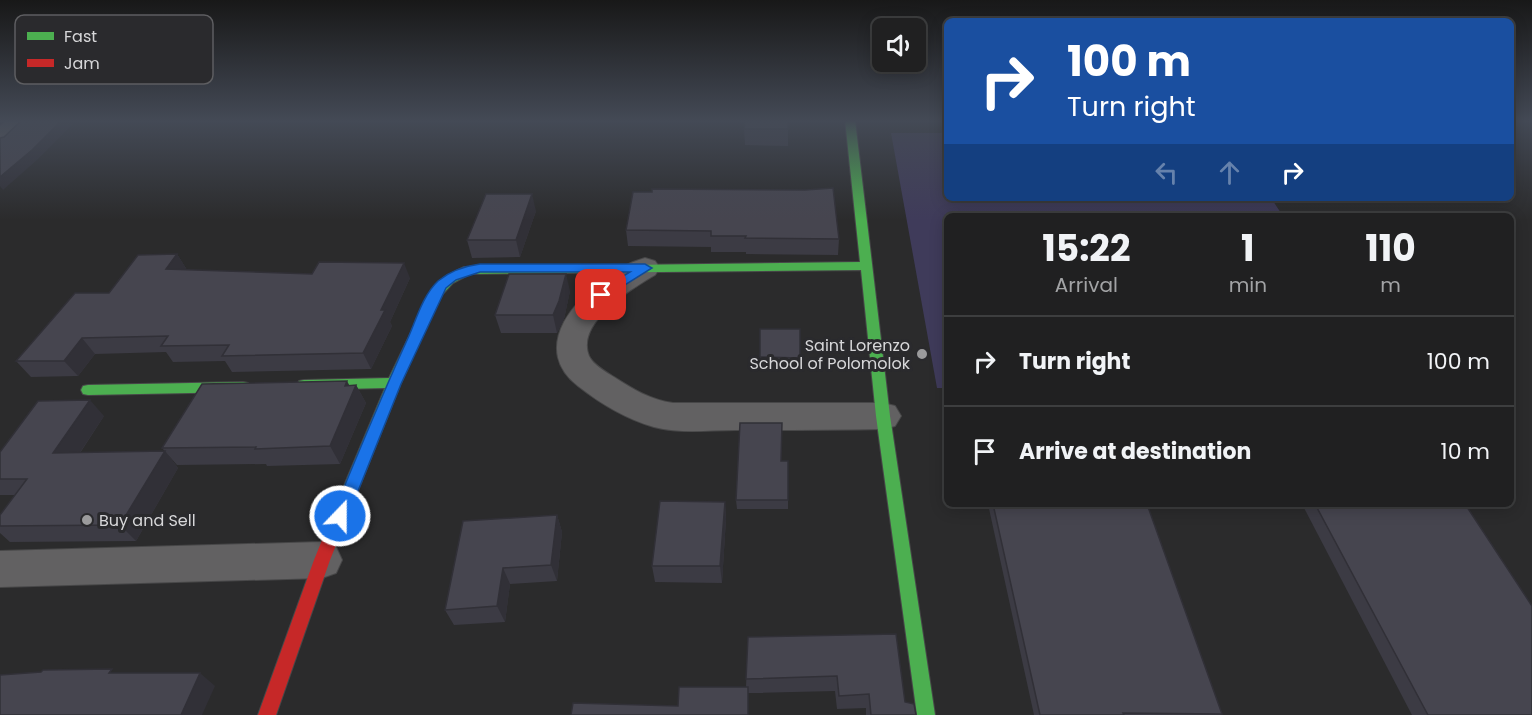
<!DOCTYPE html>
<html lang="en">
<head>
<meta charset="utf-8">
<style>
  :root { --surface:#202021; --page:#2d2d2e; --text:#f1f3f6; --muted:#a2a3a5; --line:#3d3e3f }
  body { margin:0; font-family:Poppins,sans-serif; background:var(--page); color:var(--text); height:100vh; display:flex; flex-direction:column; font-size:22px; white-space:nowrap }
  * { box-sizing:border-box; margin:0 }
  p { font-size:20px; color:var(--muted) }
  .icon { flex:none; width:33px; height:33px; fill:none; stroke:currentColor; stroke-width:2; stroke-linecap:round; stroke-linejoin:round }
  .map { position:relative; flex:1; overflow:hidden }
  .side { position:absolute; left:944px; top:213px; width:570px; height:294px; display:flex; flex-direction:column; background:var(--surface); border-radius:9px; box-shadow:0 3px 15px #0003,0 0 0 2px var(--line) }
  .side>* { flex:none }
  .hud { position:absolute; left:944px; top:18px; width:570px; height:183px; border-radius:9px; box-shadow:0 3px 15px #0003,0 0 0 2px var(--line); background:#1a4fa0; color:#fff; overflow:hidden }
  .fabs { position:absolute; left:872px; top:18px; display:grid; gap:12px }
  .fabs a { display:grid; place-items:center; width:54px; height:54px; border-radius:9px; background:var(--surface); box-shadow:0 3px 15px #0003,0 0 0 2px var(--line); font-size:30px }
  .pin { position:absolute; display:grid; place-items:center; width:51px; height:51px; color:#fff; margin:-26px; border-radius:12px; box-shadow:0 3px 9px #0006 }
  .me { position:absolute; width:66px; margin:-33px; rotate:22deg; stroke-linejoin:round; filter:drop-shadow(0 0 4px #0008) }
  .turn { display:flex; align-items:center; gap:21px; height:126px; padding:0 24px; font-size:27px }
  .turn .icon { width:78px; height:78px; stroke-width:2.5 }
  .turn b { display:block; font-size:42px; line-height:51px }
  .lanes { display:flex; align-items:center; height:57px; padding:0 24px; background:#0003; justify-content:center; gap:30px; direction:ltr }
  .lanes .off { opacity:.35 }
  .eta { display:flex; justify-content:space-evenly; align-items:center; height:102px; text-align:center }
  .eta b { font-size:36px; font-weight:700; line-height:42px }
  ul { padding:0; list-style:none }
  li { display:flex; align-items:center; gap:18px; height:90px; padding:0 24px; border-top:2px solid var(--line) }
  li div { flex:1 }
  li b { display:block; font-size:22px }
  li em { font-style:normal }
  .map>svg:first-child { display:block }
  .green { fill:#3f3b5a }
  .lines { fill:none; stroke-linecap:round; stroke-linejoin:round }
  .street-casing { stroke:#474748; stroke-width:2 }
  .fast-casing { stroke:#474748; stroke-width:2 }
  .jam-casing { stroke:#474748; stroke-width:2 }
  .street { fill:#626162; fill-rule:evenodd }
  .fast { fill:#4caf50; fill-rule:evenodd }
  .jam { fill:#c62828; fill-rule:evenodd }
  .wall { fill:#3c3b44 }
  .shaded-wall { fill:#313037 }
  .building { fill:#46454f; stroke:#313037; stroke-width:1.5 }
  .route { fill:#1a73e8; stroke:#114b97; stroke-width:1.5 }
  .poi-dot { fill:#9b9b9c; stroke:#2a2a2d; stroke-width:2 }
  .labels { text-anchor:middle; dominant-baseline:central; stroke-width:6; stroke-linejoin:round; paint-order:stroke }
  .poi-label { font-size:16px; fill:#d7d7d9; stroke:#2a2a2d; text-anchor:end }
  .key { fill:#2a2a2d; stroke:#5e5e61; stroke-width:1.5 }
  .key-label { font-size:16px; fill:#d7d7d9 }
</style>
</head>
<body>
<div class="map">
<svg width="1532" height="715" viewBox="0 0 1532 715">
  <rect width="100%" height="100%" fill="#2b2b2c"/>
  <polygon class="green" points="891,133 946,133 946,198 1271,198 1283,216 946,216 946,388 937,388"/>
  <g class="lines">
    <g class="street-casing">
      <g id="street">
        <polygon points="7,120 34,120 9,144 0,146 0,126"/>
        <path d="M645,258L655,261L660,268L655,275C633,288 575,322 589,356C593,365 606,372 614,377C633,389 650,400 673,403H883L895,406L901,416L895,426L883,429C834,430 785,430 736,430C709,430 680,434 654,427C626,419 601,404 578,386C556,369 551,347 564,322C581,293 612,267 645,258Z"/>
        <polygon points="322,542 336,547 342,560 336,573 322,578 0,587 0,551"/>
      </g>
    </g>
    <g class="fast-casing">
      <g id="fast">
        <polygon points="845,120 855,120 890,416 935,715 917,715 876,416 861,270 470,274 453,283 439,298 401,383 355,498 349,499 343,498 341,493 385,388 304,390 299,389 297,385 299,381 304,380 389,378 430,293 445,277 464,267 860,262"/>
        <polygon points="243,382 248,383 250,387 248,391 243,392 88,395 83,394 81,390 83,386 88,385"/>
      </g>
    </g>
    <g class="jam-casing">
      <polygon id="jam" points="349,487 355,488 357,493 330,560 276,715 258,715 314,560 341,493 343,488"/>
    </g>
    <use href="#street" class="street"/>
    <use href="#fast" class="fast"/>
    <use href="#jam" class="jam"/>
  </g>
  <g class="wall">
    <polygon points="788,120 788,146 745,145 744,129"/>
    <polygon points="633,192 839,239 838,255 746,254 746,252 711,252 711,247 628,246 626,230"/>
    <polygon points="536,211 520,257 472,258 467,240"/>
    <polygon points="177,254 187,270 410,278 390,322 392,326 371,369 232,372 225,361 173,362 166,352 95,354 78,376 31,377 16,361 109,293"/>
    <polygon points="570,291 564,319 557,333 501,333 495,315"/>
    <polygon points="760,329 800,358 800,367 760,367"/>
    <polygon points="356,385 366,403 340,464 267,466 266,464 177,465 162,448 350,386"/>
    <polygon points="104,416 80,453 165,451 178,468 136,541 10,542 0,533 0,515 15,495 0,495 0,452"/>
    <polygon points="781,461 788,461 788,509 737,509 736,500"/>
    <polygon points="725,502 726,519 722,583 655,582 652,566"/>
    <polygon points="988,504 1147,504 1222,714 1220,715 1034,715"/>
    <polygon points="1302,504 1465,504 1532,715 1412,715"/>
    <polygon points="557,515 562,532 557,581 510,584 505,622 454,625 445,610"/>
    <polygon points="748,637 905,702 916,715 866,715 866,708 837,709 835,691 748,693 678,706 746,687"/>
  </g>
  <g class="shaded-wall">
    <polygon points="62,120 77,120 38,159 3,190 0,186 0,177"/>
    <polygon points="532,194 536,211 520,257 516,240"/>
    <polygon points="177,254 187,270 166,269"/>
    <polygon points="404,263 410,278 390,322 392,326 371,369 363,353 381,310"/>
    <polygon points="566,274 570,291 564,319 557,333 553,315"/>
    <polygon points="82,338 95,354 78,376 64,361"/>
    <polygon points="347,381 353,392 356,385 366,403 340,464 330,446 345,386"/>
    <polygon points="90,400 104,416 69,469 53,453"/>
    <polygon points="165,451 178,468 136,541 120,525"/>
    <polygon points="725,502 726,519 722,583 720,566"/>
    <polygon points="557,515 562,532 557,581 551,565"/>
    <polygon points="503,568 510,584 505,622 497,606"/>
    <polygon points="200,673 215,686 202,715 181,715"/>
  </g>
  <g class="building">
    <polygon points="22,120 62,120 32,150 0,177 0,138 4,137"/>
    <polygon points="745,120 788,120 788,129 744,129"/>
    <polygon points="833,188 839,239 745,238 746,236 711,236 711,231 626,230 633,192 652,192 652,189 805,190"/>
    <polygon points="486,194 532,194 516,240 467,240"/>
    <polygon points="177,254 166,269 312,274 319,262 404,263 381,310 385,310 363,353 222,356 229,345 161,346 168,336 82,338 64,361 16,361 75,293 109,293 138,255"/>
    <polygon points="509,274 566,274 559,301 553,315 495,315"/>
    <polygon points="760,329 800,329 800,358 760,357"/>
    <polygon points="347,381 345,386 356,385 330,446 255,449 256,447 162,448 202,384"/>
    <polygon points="90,400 53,453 165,451 120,525 0,526 0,515 27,479 0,479 0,452 38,401"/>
    <polygon points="740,423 782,423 781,461 788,461 788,500 736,500"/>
    <polygon points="660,501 725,502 720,566 652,566"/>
    <polygon points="993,504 1147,504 1222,714 1123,713 1124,715 1040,715"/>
    <polygon points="1315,504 1465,504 1532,606 1532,715 1428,715"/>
    <polygon points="557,515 551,565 503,568 497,606 445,610 463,521"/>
    <polygon points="896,634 905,702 914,704 916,715 871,715 869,694 839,696 837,676 746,679 748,637"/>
    <polygon points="112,669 109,673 200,673 181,715 0,715 0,675 41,672 43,670"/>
    <polygon points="679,687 748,687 748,715 571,715 573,703 678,706"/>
  </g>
  <linearGradient id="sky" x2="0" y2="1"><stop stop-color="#181818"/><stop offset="0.55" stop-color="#444a56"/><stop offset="1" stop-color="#444a56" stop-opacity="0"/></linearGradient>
  <rect width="1532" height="220" fill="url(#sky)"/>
  <path class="route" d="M480,264H645L652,268L601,300L597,298L595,295L597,292L630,272H480L456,280L446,288L401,384L348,516L346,521L340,523L335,521L332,516C357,456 381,397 408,338C416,320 423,295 438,281C450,271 465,266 480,264Z"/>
  <g class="poi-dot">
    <circle cx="922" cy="354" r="6"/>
    <circle cx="87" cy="520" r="6"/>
  </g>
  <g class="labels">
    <g class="poi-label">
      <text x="910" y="345">Saint Lorenzo<tspan x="910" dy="18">School of Polomolok</tspan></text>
      <text x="99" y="520" text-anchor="start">Buy and Sell</text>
    </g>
  </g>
  <rect x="15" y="15" width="198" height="69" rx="9" class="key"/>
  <rect x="27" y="32" width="27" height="8" fill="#4caf50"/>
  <rect x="27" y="59" width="27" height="8" fill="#c62828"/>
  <g class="key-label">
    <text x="64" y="42">Fast</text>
    <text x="64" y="69">Jam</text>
  </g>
</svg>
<div class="fabs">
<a><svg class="icon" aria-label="sound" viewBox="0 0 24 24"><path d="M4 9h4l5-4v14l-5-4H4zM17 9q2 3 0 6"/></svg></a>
</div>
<div class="pin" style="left:601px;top:295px;background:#d93025"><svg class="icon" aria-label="arrive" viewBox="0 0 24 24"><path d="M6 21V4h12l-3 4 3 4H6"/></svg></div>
<svg class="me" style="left:340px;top:516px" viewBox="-20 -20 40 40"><circle r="17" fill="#1a73e8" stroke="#fff" stroke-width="3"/><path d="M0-11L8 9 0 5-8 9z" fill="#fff"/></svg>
<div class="hud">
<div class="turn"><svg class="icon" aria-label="right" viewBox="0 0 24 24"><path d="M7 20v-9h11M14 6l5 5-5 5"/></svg><div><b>100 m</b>Turn right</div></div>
<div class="lanes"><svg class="icon off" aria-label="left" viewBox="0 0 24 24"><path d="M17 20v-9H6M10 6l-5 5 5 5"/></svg><svg class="icon off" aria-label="ahead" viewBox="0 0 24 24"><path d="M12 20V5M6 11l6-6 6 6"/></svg><svg class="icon" aria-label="right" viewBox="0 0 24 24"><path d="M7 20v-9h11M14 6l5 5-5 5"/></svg></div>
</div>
<section class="side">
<div class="eta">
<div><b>15:22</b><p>Arrival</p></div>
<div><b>1</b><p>min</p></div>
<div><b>110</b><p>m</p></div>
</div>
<ul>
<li><svg class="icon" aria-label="right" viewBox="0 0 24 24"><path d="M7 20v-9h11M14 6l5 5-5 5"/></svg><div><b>Turn right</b></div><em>100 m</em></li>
<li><svg class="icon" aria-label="arrive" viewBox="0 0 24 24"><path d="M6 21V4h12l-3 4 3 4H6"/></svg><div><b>Arrive at destination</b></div><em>10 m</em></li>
</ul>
</section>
</div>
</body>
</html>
